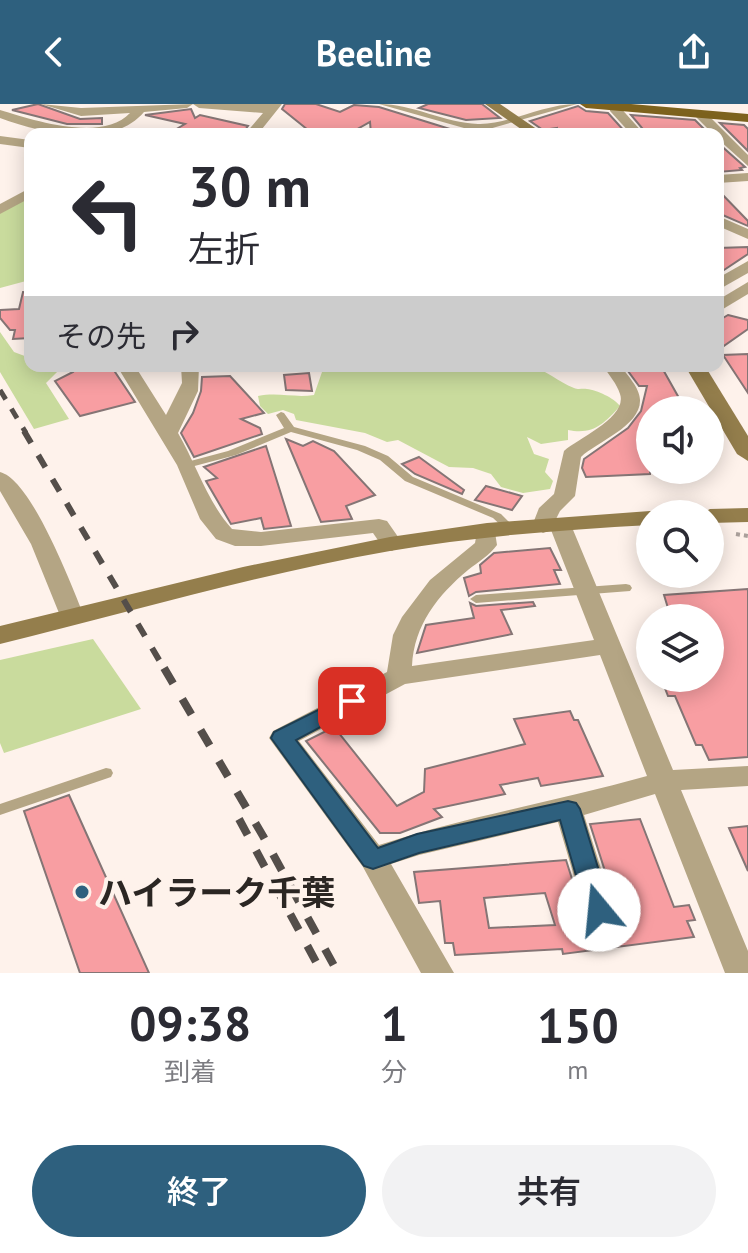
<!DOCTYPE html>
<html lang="ja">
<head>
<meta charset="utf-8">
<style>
  :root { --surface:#fff; --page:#f2f2f3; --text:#2b2b33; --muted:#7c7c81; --accent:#2e607e }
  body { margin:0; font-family:"PT Sans","Noto Sans JP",sans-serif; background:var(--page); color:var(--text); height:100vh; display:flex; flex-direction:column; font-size:30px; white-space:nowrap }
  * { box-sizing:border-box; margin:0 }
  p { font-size:26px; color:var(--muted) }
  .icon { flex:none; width:44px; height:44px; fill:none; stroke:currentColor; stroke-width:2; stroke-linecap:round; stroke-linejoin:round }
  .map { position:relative; height:869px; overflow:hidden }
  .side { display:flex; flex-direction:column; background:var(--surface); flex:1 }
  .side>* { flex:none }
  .banner { position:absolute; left:24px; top:24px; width:700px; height:244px; border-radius:16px; box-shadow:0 4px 20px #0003; background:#fff; color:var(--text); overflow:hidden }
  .controls { position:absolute; left:636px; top:292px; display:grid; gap:16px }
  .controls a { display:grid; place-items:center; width:88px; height:88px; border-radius:50%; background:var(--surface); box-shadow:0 4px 20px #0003; font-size:40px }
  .pin { position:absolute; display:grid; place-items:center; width:68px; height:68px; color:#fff; margin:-34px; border-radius:16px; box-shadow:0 4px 12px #0006 }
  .me { position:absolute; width:88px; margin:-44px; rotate:343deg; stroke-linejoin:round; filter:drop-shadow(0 0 6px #0008) }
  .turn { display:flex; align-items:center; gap:28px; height:168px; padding:0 32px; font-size:36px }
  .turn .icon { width:104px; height:104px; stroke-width:2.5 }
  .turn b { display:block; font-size:56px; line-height:68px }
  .then { display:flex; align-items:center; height:76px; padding:0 32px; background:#0003; gap:16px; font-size:30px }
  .eta { display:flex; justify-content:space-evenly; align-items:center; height:136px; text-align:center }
  .eta b { font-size:48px; font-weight:600; line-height:56px }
  .cta { display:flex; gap:16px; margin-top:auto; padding:16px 32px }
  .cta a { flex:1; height:92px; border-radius:48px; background:var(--accent); color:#fff; font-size:32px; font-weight:600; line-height:92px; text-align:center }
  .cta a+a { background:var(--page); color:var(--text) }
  header { display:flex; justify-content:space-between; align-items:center; height:104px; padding:0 32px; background:var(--accent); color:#fff; font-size:36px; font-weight:600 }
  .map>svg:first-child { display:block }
  .green { fill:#c9db9d }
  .building { fill:#f89ea2; stroke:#857575; stroke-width:2; fill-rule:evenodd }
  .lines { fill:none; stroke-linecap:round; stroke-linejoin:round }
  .path { stroke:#aaa09b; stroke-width:4; stroke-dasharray:4 4; stroke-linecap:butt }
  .lane { fill:#b4a584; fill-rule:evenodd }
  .street { fill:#b4a584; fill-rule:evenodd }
  .secondary { fill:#947e4c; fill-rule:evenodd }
  .primary { fill:#7d621d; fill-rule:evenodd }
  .rail-far2 { stroke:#544e4a; stroke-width:5; stroke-dasharray:11 11; stroke-linecap:butt }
  .rail-far1 { stroke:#544e4a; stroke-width:6; stroke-dasharray:14 14; stroke-linecap:butt }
  .rail { stroke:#544e4a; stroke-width:8; stroke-dasharray:18 18; stroke-linecap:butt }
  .route { fill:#2e607e; stroke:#1e3e52; stroke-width:2 }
  .poi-dot { fill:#2e607e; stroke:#fef2eb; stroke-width:3 }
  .labels { text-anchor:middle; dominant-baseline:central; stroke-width:8; stroke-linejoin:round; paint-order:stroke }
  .near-poi-label { font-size:34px; font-weight:bold; fill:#2b2623; stroke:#fef2eb; text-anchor:start }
</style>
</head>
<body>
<header><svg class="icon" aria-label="back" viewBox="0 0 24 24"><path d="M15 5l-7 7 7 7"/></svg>Beeline<svg class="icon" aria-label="share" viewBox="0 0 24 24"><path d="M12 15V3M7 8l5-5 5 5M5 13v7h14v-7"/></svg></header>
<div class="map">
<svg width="748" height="869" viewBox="0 0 748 869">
  <rect width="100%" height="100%" fill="#fef2eb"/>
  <g class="green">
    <polygon points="30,91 30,161 26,177 0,184 0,109"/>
    <polygon points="0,228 14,248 30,254 30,262 50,262 59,266 46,279 69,315 34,325 0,268"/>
    <path d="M310,262H530C547,266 558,278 574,284C579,286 582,284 587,285C597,286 614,294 620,302C604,320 593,331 568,326V336L541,340L527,333L534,350L549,355L545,368L553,377L550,385L523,389L501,383L491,370L473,364L449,363L398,336L387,338L365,329L296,316L294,310L283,306L268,310L260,302L258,292C278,288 294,294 314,291L322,268L328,264Z"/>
    <polygon points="93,535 141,605 4,649 0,639 0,556"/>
  </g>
  <g class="building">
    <polygon points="38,0 80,15 102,14 102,20 67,20 12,6"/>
    <polygon points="285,0 316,0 340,8 354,1 379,3 466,30 371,30 370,18 352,28 313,30 282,5"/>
    <polygon points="428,0 482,0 500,14 466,16 419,4"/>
    <polygon points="578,2 586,7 608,9 627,30 557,30 557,24 543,26 530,17"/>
    <polygon points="191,5 195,14 200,11 248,22 242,30 168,30 185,20 145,11"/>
    <polygon points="631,11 695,16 709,30 647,30"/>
    <polygon points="720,19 744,21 748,25 748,47"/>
    <polygon points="718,39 745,63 740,64 742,66 718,68"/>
    <polygon points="718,86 748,117 748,122 718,109"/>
    <polygon points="748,143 748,150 718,170 718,144"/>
    <polygon points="23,188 30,189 30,234 13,235 15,226 10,226 0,214 0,206 19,205"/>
    <polygon points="728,211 748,216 748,225 718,246 718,217"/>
    <polygon points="748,250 748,289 723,251"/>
    <polygon points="71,262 111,262 135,298 80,312 55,277 73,268"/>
    <polygon points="637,262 661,262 679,294 670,295 676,306 650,306 650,370 586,373 582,364 584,355 628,324 641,307 647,282 639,282 628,267"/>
    <polygon points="309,269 312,287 286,286 284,271"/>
    <polygon points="230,272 264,309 241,315 260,324 262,330 194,353 181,329 193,309 201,287 202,273"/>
    <polygon points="286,335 303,342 313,337 334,347 375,391 346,402 352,415 321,418"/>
    <polygon points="266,342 291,422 264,425 261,414 231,420 206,377 217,374 204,363"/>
    <polygon points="419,353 464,386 462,390 415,370 402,360"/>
    <polygon points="486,382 522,392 512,406 475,396"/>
    <polygon points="550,444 561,466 554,466 560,480 476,488 469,492 464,474 481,469 480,461 494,449"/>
    <polygon points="748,485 748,653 709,656 702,641 696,641 675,592 668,592 661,574 710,574 710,514 671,514 664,491"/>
    <polygon points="533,498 535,502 501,506 512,530 417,549 426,521 474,514 470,499 476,502"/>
    <polygon points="570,607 574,616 578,616 603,672 541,682 538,674 500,681 505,690 434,705 442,713 400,729 380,729 306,637 334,623 397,702 424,688 425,665 525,640 514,615"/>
    <polygon points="69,691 149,869 80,869 24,707"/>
    <path d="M640,715L674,803L689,801L695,816L687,817L694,833L563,850L562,845L455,851L453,839H445L440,797L419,799L414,768L566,756L585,816L598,822L611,818L617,805L590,720ZM545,789L555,821L489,824L484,794Z"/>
    <polygon points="748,722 748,767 729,724"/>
  </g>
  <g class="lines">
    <polyline class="path" points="736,430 748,432"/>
    <g class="lane">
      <polygon points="281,308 284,309 294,323 365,342 388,352 413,373 501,410 516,425 515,427 507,427 493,414 405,377 380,356 357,346 291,328 236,351 187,364 182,361 183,359 228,347 284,324 276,311"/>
      <polygon points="626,480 630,481 632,484 630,487 476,499 470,495 476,491"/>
      <polygon points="106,664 111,665 113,669 111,673 0,711 0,700"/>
    </g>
    <g class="street">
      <path d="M41,0L81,4L193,0L187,4L144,8C110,47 42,29 0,14V6C33,16 102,39 130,9L81,12Z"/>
      <polygon points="193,0 282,0 258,30 245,30 263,9 199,4"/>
      <path d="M379,0C413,0 445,19 478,20C508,21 543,0 577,0L482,27L484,30H471L464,24Z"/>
      <polygon points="610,1 618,1 644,30 631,30 610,7"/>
      <polygon points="696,7 704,7 748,51 748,62 718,35 718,30 713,30 696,13"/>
      <polygon points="0,32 30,36 30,44 0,40"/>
      <polygon points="748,69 748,77 718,79 718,71"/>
      <polygon points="30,84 30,94 0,110 0,100"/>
      <polygon points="718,112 748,125 748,135 718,122"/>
      <polygon points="748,157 748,169 718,186 718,174"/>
      <polygon points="748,178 748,190 718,208 718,196"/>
      <path d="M117,262H135L166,311L182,279L181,262H199L198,287L178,329C196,360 208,399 232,425L261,428L379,415L387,417L403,440L392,447L384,445L373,429L261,442H235L216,435L200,415L177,361Z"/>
      <path d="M603,262H621C627,271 640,284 640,296C641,322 597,338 581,353L575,392L560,407L556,415L568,416L571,421L673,666L748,662V682L681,686L748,847V869H725L655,690L584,711L614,806L610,815L599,819L588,815L584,806L558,718L419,751L391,760L454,869H421L363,763L269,634L273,627L387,568L393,531L402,513L430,476L475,439L478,422H494L497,441C490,451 478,458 468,466C438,491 414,521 412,562L594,536L551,426L543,429L532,422L539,404L554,390L564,347C579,334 628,313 620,290C617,280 609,271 603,262ZM600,551L647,672C559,697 467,712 379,741L299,637L405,580Z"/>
      <path d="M0,368C32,376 72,483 85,514L81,519H65L61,514L31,440L0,387Z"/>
    </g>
    <g class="secondary">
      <polygon points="485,0 500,0 544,30 528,30"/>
      <polygon points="685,262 705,262 748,332 748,357 737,350"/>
      <polygon points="748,404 748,418 710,419 710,410 700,410 710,405"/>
      <path d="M650,407L659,410H650V421C563,426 476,432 390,447C259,470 130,508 0,540V522L243,463L390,433L487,419Z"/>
    </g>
    <polygon class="primary" points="580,0 631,0 748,10 748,18 586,4"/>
    <polyline class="rail-far2" points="0,286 26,329"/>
    <polyline class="rail-far1" points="24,327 165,566"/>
    <g class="rail">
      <polyline points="164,564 263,732 338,869"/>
      <polyline points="239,715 322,869"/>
    </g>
  </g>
  <polygon class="route" points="352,589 360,592 363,597 360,602 296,636 378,744 417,730 568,697 576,699 580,705 611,806 608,813 599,816 590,813 586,806 560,716 419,749 373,765 364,762 271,634 274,628"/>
  <circle class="poi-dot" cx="82" cy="788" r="8"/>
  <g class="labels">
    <g class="near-poi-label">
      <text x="98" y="788">ハイラーク千葉</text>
    </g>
  </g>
</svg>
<div class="controls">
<a><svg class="icon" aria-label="sound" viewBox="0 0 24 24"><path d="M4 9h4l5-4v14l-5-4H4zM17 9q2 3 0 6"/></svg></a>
<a><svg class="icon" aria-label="search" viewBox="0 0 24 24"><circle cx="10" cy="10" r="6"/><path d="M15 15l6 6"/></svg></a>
<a><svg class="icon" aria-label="layers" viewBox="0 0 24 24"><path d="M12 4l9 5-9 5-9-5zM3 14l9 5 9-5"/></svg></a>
</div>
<div class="pin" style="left:352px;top:597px;background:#d93025"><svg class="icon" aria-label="arrive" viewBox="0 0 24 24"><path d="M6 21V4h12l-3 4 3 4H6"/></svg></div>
<svg class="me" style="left:599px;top:806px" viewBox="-20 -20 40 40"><circle r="19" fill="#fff"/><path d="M0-13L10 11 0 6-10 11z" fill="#2e607e"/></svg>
<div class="banner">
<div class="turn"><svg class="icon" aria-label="left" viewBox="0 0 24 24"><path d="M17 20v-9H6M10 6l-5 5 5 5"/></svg><div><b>30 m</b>左折</div></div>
<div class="then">その先<svg class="icon" aria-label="right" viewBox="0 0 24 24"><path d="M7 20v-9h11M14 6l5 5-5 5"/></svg></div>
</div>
</div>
<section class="side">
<div class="eta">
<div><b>09:38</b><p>到着</p></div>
<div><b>1</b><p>分</p></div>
<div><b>150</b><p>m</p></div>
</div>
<div class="cta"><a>終了</a><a>共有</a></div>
</section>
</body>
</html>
